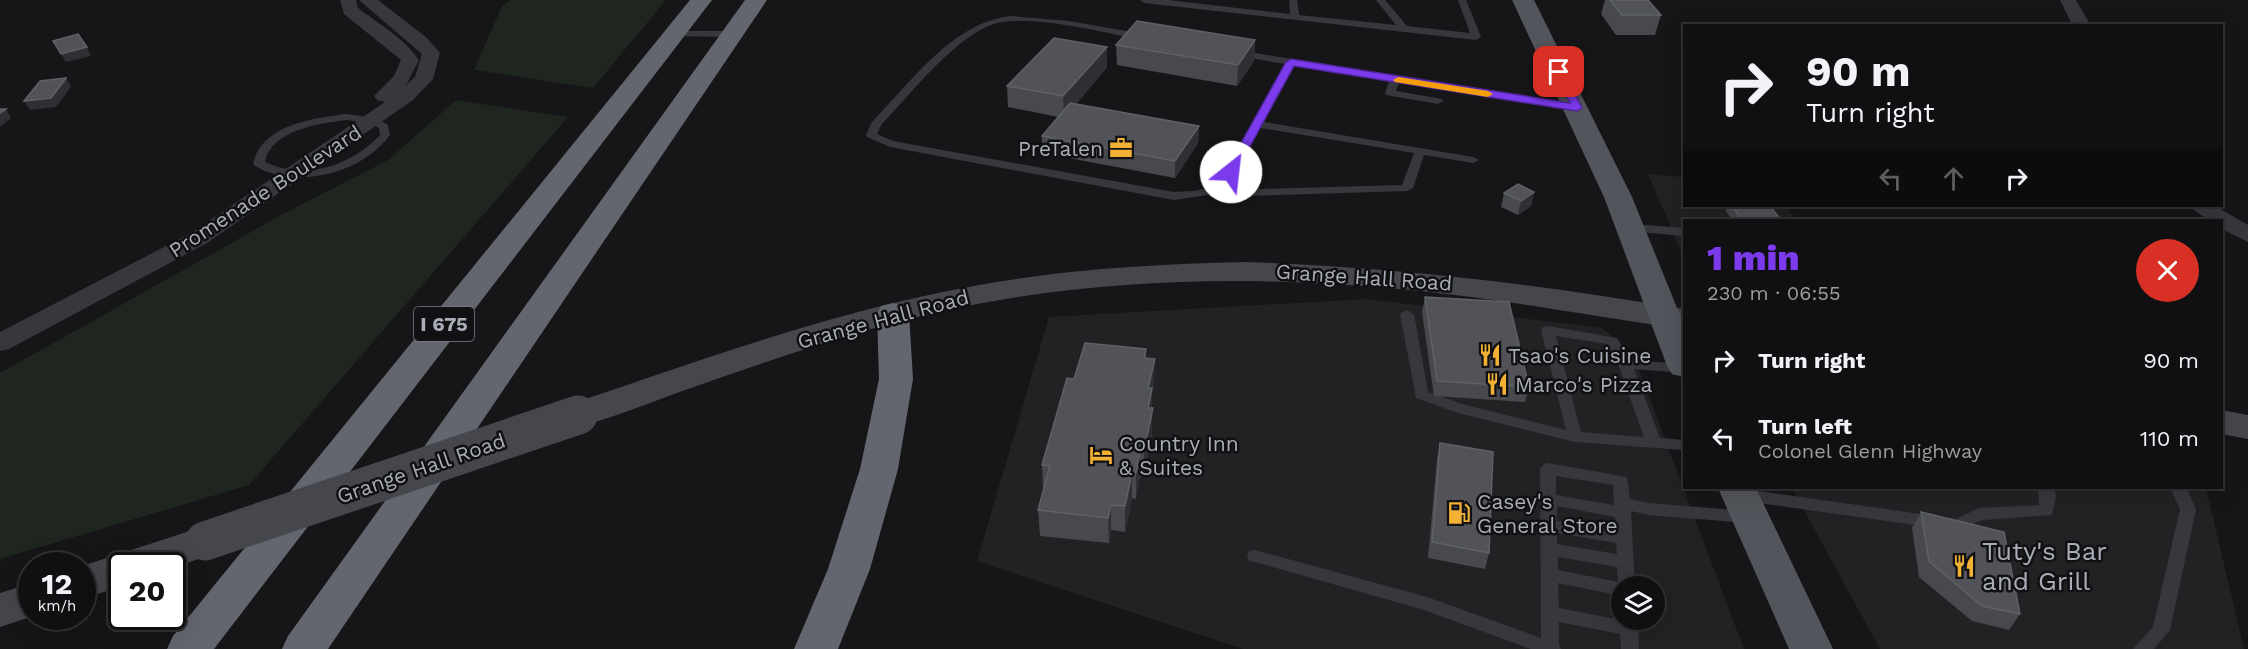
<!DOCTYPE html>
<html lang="en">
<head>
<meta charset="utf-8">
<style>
  :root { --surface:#101012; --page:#1e1e20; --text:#f1f3f6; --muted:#9c9d9f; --line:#303032; --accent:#7c3aed }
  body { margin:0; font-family:"Work Sans",sans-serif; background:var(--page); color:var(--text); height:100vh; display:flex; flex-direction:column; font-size:22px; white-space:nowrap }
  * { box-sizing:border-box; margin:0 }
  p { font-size:20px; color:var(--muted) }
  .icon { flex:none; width:33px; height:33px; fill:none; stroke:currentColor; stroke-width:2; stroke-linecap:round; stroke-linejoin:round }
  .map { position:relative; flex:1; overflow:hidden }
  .details { position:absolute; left:1683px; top:219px; width:540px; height:270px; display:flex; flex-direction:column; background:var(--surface); border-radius:0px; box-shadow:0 6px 24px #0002,0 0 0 2px var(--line) }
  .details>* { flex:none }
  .hud { position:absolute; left:1683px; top:24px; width:540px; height:183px; border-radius:0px; box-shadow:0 6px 24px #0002,0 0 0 2px var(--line); background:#101012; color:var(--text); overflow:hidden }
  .controls { position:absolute; left:1611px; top:576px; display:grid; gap:12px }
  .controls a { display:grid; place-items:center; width:54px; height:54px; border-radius:50%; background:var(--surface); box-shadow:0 6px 24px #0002,0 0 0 2px var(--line); font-size:30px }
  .speed { position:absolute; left:18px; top:552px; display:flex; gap:12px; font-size:30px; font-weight:700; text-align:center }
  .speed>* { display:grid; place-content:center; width:78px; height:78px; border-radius:50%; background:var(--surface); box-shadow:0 6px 24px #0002,0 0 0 2px var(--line); line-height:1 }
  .speed small { font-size:15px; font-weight:400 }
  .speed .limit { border:3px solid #111; border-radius:9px; background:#fff; color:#111 }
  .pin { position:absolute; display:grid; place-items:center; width:51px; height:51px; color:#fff; margin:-26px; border-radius:12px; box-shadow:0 3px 9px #0006 }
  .me { position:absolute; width:66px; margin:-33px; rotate:29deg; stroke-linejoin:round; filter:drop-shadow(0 0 4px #0008) }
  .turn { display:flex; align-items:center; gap:21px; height:126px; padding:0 24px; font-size:27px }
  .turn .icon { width:78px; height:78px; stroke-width:2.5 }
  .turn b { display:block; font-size:42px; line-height:51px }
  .lanes { display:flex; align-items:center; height:57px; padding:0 24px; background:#0003; justify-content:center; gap:30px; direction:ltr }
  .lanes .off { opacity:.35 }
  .round { display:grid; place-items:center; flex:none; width:63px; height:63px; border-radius:32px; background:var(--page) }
  .headline { display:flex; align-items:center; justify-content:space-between; height:102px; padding:0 24px }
  h1 { font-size:36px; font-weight:800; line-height:45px; color:var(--accent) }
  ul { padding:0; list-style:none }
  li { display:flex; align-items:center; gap:18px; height:78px; padding:0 24px }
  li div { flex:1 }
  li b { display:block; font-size:22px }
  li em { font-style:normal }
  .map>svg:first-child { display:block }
  .built { fill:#222225; fill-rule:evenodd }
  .green { fill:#1e261f }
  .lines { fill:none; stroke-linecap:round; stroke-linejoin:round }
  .lane { fill:#37383d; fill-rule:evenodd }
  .street { fill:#37383d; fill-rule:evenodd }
  .secondary { fill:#45474d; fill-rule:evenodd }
  .primary { fill:#53555c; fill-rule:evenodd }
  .highway { fill:#63666e; fill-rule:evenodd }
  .secondary-bridge { stroke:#45474d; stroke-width:39 }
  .wall { fill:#47494d }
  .shaded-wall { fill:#2f3033 }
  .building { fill:#525359; stroke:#5f6168; stroke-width:1.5 }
  .route { fill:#7c3aed; stroke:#51269a; stroke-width:1.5 }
  .slow { fill:#f59e0b }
  .labels { text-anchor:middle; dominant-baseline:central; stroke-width:5; stroke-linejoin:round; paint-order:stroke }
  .shield { fill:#111113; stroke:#7b7e86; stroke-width:1.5 }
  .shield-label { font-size:20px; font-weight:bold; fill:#a8adb8 }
  .poi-label { font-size:21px; fill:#a8adb8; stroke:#111113; text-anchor:start }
  .street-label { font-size:21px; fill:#a8adb8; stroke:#111113 }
  .near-poi-label { font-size:26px; fill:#a8adb8; stroke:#111113; text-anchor:start }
</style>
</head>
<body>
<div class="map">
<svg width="2248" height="649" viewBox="0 0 2248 649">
  <rect width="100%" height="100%" fill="#161618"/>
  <g class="built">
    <polygon points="1648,174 1684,177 1684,206 1786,206 1796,220 1684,220 1684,259"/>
    <path d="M1366,299L1602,328L1633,354L1744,649H1243L977,561L1049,317ZM1622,586H1654V620H1622Z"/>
    <polygon points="1792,488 2206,488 2244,649 1880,649"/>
  </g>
  <g class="green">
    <polygon points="511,0 666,0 593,88 474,70 502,6"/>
    <polygon points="456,100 568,117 249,485 0,559 0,373 283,214 388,160"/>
  </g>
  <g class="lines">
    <g class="lane">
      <polygon points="1140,0 1168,0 1290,14 1289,0 1297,0 1299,15 1396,25 1376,0 1385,0 1407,26 1470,33 1458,0 1466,0 1481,37 1476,40 1144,3"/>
      <path d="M1011,16L1069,21L1143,34L1148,37L1143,40C1107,33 1031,14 997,23C957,34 910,95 881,125L877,134L893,141L1174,192L1193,191L1218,186L1285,64L1233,55L1231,53L1236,50L1577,105L1582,108L1577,111L1399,82L1396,91L1442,99L1443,101L1438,104L1386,95L1385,93L1389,81L1294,65L1264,122L1473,157L1479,160L1473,163L1424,155L1413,188L1407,191L1212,197L1207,195L1174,200L890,147L867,137L866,135L872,122C911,82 953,22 1011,16ZM1260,128L1414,153L1402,185L1226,190Z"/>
      <polygon points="674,31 733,31 738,34 733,37 671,36 669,34"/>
      <path d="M346,114L377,118L388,125L390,135C365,168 319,183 278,175C269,173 260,170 253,164C261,125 313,118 346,114ZM346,120L370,123L379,128L380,135C351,166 305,181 265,162C271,130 318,124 346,120Z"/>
      <polygon points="1631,224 1684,228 1684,236 1627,231 1625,228 1627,225"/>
      <path d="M1407,310L1414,314L1428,392L1462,404L1566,430L1541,330L1543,327L1548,326L1617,338L1630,360L1684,364V373L1634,369L1660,438L1684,440V450L1575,442L1458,413L1416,398L1400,314ZM1556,336L1607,344L1618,364L1644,437L1581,432Z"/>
      <path d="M1548,463L1627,477L1630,499L1649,503L1748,511L1754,513L1756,517L1754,521L1748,523L1649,515L1631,511L1635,586H1622V596L1558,583L1559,608L1620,620L1622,617V620H1638L1639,649H1621L1620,634L1559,622V645L1561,649H1531L1424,610L1255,562L1249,561L1247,556L1249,551L1255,550L1427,597L1541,638L1540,469L1543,465ZM1556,476L1613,485L1614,505L1556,495ZM1557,506L1615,517L1616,530L1557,521ZM1557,533L1616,543L1617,554L1557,544ZM1558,557L1617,567L1618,582L1558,570Z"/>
      <polygon points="2038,488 2054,488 2056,496 2052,515 1982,520 1958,531 1744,501 1738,499 1736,495 1738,491 1744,489 1956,519 1979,508 2039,505"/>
      <polygon points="2170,488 2186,488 2196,509 2170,630 2154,649 2133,649 2153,627 2180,509"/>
    </g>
    <g class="street">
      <path d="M340,0H356L358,8C379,24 404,38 419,60L406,85L415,77L422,54L359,0H378L427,38L440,53L433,79L413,100L207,243L9,349L0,351V332L191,233L385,102L377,100L374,96L394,76L401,60L344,14Z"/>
      <polygon points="2060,0 2076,0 2091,26 2073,26"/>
      <polygon points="2189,206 2215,206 2248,225 2248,242 2222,229 2222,220 2208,220"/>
    </g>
    <g class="secondary">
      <path d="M1246,262C1394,267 1539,284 1684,309V329C1596,317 1509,300 1420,291C1257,274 1090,277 929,314C848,333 769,361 691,388C653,401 616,417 578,427L565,424L560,415L565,406C701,360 837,310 979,285C1068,269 1156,264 1246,262Z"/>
      <polygon points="2222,410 2248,415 2248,439 2222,434"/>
      <polygon points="205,526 219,530 225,541 219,552 172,568 172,566 122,566 122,586 82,599 82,566"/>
      <polygon points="32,583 33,616 0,627 0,593"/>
    </g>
    <g class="primary">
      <polygon points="1512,0 1534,0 1632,197 1684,325 1684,377 1672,374 1667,366 1604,197"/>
      <polygon points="1718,488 1756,488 1833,649 1789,649"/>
    </g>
    <g class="highway">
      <polygon points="690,0 712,0 214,649 167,649 173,636"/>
      <polygon points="745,0 767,0 328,649 282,649 288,636"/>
      <polygon points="893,303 905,306 909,313 913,379 898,469 870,569 838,649 794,649 828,569 860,469 879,379 877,313 881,306"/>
    </g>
    <polyline class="secondary-bridge" points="205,541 578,415"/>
  </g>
  <g class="wall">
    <polygon points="1605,0 1648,0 1661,15 1655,35 1616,35 1601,14"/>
    <polygon points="1255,40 1254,61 1237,86 1117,65 1116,45"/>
    <polygon points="1107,47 1107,67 1076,104 1199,126 1198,143 1175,178 1042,153 1042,136 1058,117 1008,107 1007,86"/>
    <polygon points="1534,192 1531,206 1518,215 1501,207 1504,193"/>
    <polygon points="1727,206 1770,206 1781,220 1732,220 1726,211"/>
    <polygon points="1425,297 1529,387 1525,402 1434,396 1422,312"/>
    <polygon points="1146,349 1146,359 1154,384 1152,393 1152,433 1144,477 1140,476 1136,499 1132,498 1125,532 1111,530 1109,543 1040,536 1038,510 1043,490 1042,465 1074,379"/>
    <polygon points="1440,443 1489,553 1485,569 1428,558 1437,459"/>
    <polygon points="1921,512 2020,614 2009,630 1972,621 1919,577 1912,528"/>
  </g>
  <g class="shaded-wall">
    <polygon points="1255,40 1254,61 1237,86 1238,65"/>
    <polygon points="87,47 91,56 66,62 61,54"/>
    <polygon points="1107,47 1107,67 1064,118 1063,96"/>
    <polygon points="66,78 71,87 56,107 30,110 24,101"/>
    <polygon points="6,109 11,118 0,127 0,113"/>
    <polygon points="1199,126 1198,143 1175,178 1175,161"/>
    <polygon points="1534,192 1531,206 1518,215 1521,201"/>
    <polygon points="1155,359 1154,384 1152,393 1152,433 1144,477 1144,451 1148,388"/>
    <polygon points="1140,451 1140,476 1136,499 1136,473"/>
    <polygon points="1132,473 1132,498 1125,532 1125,506"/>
    <polygon points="1111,505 1111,530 1109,543 1108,518"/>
  </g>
  <g class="building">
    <polygon points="1610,0 1648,0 1661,15 1622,15"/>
    <polygon points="1137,21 1255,40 1238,65 1116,45"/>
    <polygon points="78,34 87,47 61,54 53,41"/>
    <polygon points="1054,38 1107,47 1063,96 1007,86"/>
    <polygon points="66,78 51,98 24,101 40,81"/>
    <polygon points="1070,103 1199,126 1175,161 1042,136"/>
    <polygon points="0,109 6,109 0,113"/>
    <polygon points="1518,184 1534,192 1521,201 1504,193"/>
    <polygon points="1732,206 1770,206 1781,220 1742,220"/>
    <polygon points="1425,297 1509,302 1529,387 1437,381"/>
    <polygon points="1085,343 1146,349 1144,358 1155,359 1148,388 1152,388 1148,408 1153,408 1144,451 1140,451 1136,473 1132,473 1125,506 1111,505 1108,518 1038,510 1050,466 1042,465 1067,378 1074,379"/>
    <polygon points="1440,443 1493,452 1489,553 1432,542"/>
    <polygon points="1921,512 2004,532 2020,614 1982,606 1929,561"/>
  </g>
  <polygon class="route" points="1291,59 1570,103 1554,72 1559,69 1564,72 1582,108 1577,111 1294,66 1236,172 1227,175 1225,172 1286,62"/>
  <polygon class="slow" points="1398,77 1488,91 1493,94 1488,97 1395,82 1393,80"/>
  <defs>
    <g id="office-bare" transform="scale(1.8)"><path d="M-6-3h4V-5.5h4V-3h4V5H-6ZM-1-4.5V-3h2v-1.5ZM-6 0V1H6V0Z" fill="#f2b134" stroke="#111113" stroke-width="2.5" paint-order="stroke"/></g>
    <g id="restaurant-bare" transform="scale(1.8)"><path d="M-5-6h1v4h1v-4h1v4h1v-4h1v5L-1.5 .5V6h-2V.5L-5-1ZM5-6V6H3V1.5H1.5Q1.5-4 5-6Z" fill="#f2b134" stroke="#111113" stroke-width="2.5" paint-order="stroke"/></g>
    <g id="hotel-bare" transform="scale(1.8)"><path d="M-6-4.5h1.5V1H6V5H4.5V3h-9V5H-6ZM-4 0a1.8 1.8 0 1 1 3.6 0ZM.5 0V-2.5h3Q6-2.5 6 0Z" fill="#f2b134" stroke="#111113" stroke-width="2.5" paint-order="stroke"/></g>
    <g id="fuel-bare" transform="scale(1.8)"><path d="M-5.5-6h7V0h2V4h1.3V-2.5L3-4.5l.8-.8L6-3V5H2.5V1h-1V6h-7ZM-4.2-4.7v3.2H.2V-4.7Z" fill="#f2b134" stroke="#111113" stroke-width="2.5" paint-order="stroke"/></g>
  </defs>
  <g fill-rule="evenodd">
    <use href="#office-bare" x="1121" y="148"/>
    <use href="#restaurant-bare" x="1490" y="355"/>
    <use href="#restaurant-bare" x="1497" y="384"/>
    <use href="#hotel-bare" x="1101" y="455"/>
    <use href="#fuel-bare" x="1459" y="513"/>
    <use href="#restaurant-bare" x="1964" y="566"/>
  </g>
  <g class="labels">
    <rect class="shield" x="414" y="307" width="60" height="34" rx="4.5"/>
    <g class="shield-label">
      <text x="444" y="324">I 675</text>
    </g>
    <g class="poi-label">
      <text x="1103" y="148" text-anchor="end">PreTalen</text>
      <text x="1508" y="355">Tsao's Cuisine</text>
      <text x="1515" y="384">Marco's Pizza</text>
      <text x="1119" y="443">Country Inn<tspan x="1119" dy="24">&amp; Suites</tspan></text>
      <text x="1477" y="501">Casey's<tspan x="1477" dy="24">General Store</tspan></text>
    </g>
    <g class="street-label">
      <text transform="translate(265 191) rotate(-33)">Promenade Boulevard</text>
      <text transform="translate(1364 277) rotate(4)">Grange Hall Road</text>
      <text transform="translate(883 319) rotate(-15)">Grange Hall Road</text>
      <text transform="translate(421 468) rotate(-19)">Grange Hall Road</text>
    </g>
    <g class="near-poi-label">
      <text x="1982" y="551">Tuty's Bar<tspan x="1982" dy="30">and Grill</tspan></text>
    </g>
  </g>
</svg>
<div class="controls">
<a><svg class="icon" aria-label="layers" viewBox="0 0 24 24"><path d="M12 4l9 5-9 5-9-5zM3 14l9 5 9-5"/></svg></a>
</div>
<div class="speed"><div>12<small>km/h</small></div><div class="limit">20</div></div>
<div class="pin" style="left:1559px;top:72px;background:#d93025"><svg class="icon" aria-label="arrive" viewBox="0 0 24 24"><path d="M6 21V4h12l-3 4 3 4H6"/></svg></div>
<svg class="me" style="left:1231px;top:172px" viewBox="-20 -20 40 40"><circle r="19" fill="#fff"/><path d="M0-13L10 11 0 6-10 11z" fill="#7c3aed"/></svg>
<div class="hud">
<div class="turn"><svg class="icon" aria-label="right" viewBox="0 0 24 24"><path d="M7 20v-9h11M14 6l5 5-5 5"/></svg><div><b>90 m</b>Turn right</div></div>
<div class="lanes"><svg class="icon off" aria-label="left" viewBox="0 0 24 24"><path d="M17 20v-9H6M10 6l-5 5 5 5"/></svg><svg class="icon off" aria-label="ahead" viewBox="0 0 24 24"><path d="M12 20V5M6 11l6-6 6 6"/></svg><svg class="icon" aria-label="right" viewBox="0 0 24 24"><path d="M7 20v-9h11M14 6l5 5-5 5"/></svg></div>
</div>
<section class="details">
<div class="headline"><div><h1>1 min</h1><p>230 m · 06:55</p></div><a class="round" style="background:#d93025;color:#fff"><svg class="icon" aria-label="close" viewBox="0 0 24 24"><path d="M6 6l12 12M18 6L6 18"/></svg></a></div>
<ul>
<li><svg class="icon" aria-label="right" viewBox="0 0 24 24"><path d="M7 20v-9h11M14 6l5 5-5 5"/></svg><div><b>Turn right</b></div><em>90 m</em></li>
<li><svg class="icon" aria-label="left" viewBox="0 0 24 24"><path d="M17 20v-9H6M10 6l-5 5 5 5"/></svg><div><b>Turn left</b><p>Colonel Glenn Highway</p></div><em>110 m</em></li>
</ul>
</section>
</div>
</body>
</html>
